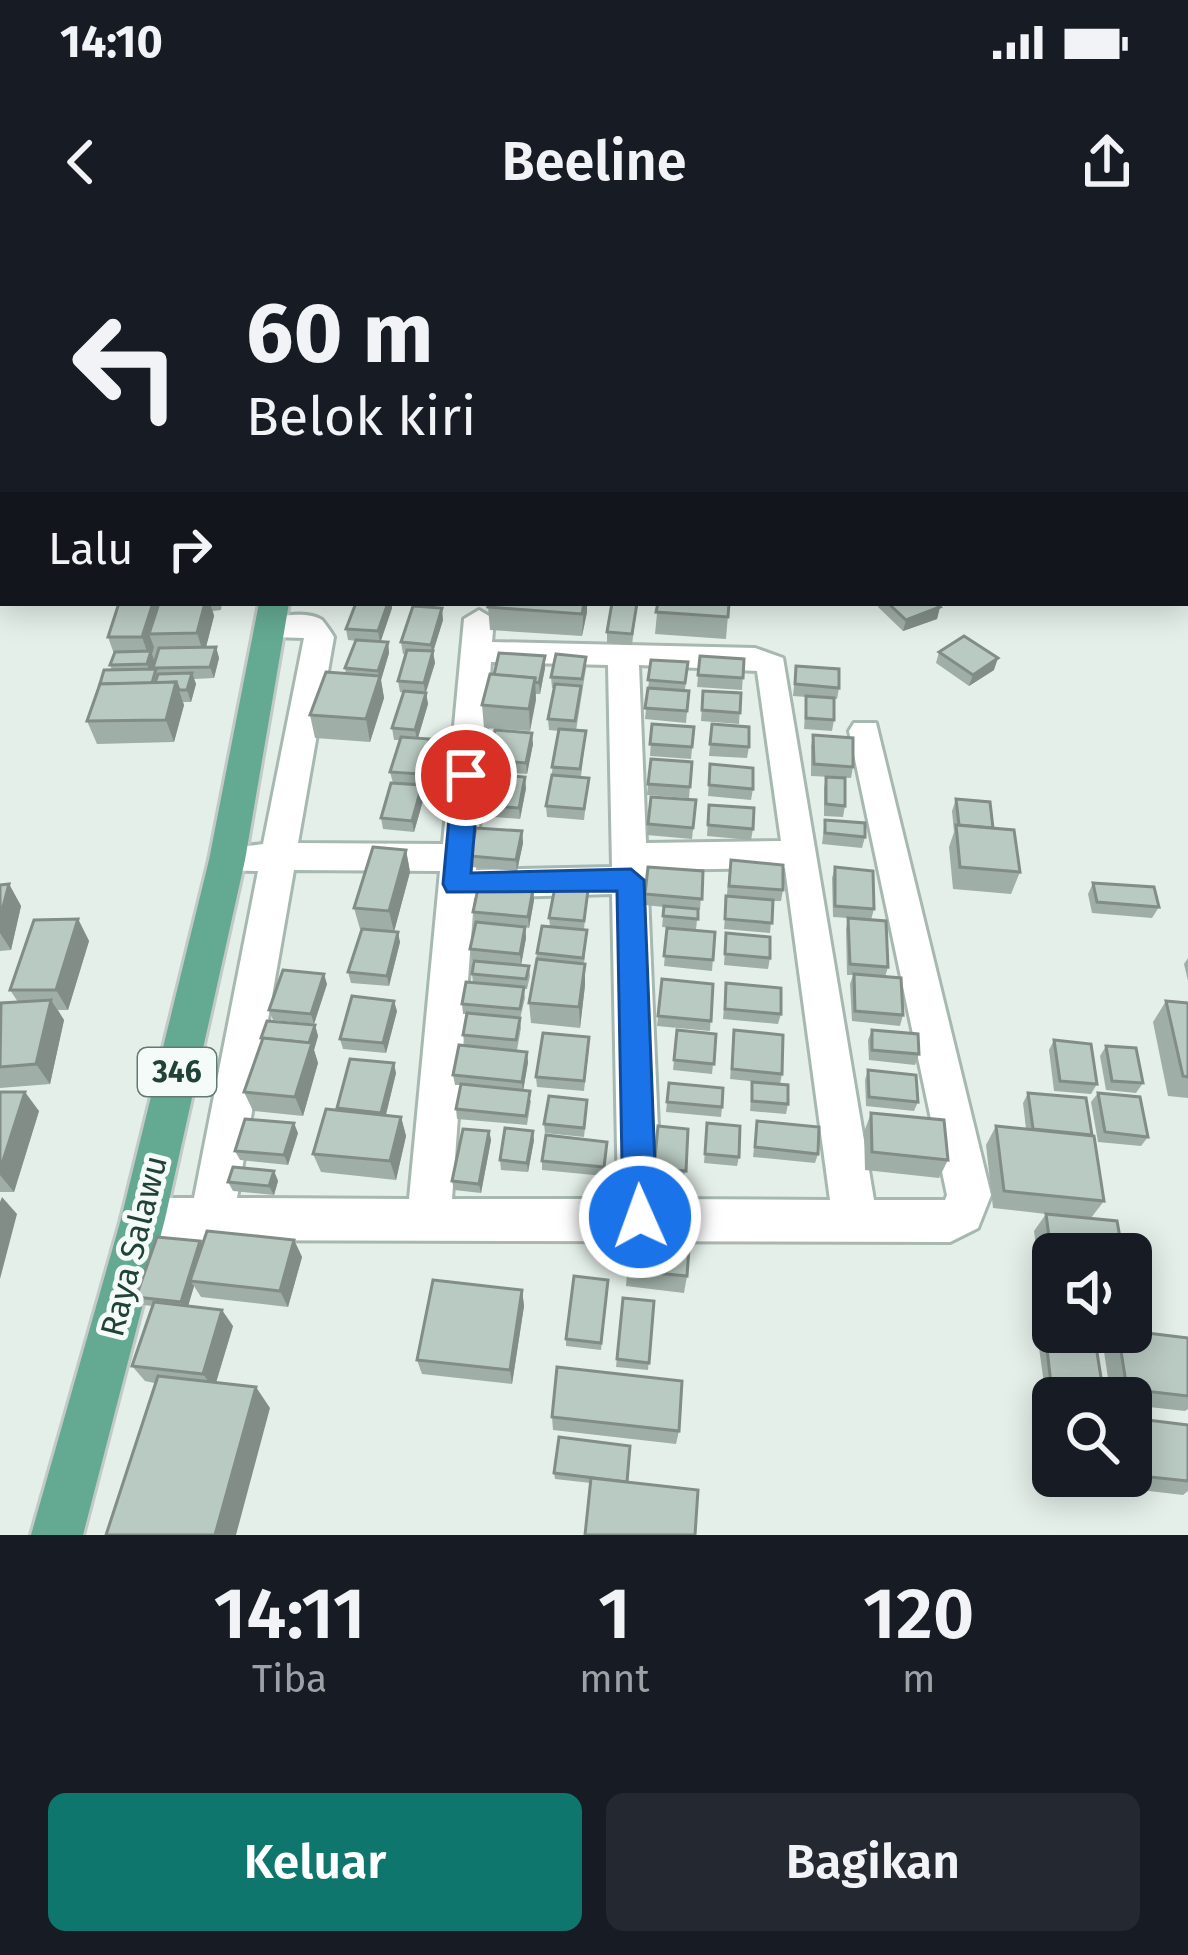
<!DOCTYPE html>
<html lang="id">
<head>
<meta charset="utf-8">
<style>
  :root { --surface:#171b24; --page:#242831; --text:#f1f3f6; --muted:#9ea1a6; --accent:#0f766e }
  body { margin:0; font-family:"Fira Sans",sans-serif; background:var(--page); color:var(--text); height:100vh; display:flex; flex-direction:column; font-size:45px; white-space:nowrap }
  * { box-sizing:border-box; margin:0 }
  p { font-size:39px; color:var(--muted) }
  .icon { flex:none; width:66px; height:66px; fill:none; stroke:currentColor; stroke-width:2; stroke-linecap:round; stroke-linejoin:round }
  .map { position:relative; height:1295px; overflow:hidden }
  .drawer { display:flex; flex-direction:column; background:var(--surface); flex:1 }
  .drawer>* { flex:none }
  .banner { position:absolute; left:0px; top:0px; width:1188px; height:366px; box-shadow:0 6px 30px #0003; background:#171b24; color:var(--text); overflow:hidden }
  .tools { position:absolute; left:1032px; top:993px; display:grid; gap:24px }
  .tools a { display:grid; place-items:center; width:120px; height:120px; border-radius:18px; background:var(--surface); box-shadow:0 6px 30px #0003; font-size:60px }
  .pin { position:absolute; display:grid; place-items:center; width:102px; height:102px; color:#fff; margin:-51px; border:6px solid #fff; border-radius:50%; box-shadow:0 3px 12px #0007 }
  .me { position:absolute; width:132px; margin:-66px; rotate:358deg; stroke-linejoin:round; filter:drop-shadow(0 0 9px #0008) }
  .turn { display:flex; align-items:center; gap:42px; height:252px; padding:0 48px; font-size:54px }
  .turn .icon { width:156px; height:156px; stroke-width:2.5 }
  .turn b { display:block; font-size:84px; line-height:102px }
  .then { display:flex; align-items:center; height:114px; padding:0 48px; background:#0003; gap:24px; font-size:45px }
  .eta { display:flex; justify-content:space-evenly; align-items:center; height:204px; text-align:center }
  .eta b { font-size:72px; font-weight:600; line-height:84px }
  .action { display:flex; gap:24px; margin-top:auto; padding:24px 48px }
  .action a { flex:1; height:138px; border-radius:18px; background:var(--accent); color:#fff; font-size:48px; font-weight:600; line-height:138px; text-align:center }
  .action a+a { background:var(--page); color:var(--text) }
  .status { display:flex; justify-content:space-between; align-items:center; height:84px; padding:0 60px; background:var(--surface); direction:ltr }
  .status svg { height:33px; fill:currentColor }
  header { display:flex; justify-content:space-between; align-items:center; height:156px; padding:0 48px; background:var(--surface); font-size:54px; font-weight:600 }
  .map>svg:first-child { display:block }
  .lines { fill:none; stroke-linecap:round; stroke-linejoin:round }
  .river { fill:#87d3d9; fill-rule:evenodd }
  .minor-casing { stroke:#a6b8b0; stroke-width:6 }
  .primary-casing { stroke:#c1cac7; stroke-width:6 }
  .minor { fill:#fff; fill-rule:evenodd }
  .primary { fill:#64a992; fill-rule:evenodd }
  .wall { fill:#9faea7 }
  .shaded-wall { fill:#828d88 }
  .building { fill:#b9cac2; stroke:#828d88; stroke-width:3 }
  .route { fill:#1a73e8; stroke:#114b97; stroke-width:3 }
  .labels { text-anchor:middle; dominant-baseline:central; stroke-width:10; stroke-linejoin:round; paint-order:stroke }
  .shield { fill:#f5fbf8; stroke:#617a71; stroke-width:3 }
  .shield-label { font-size:30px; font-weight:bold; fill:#214337 }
  .street-label { font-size:33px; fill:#214337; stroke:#f5fbf8 }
</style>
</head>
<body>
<div class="status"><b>14:10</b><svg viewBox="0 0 49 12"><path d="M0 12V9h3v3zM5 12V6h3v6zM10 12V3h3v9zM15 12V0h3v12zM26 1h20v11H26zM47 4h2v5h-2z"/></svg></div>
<header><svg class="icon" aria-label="back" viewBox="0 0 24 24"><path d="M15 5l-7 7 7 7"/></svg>Beeline<svg class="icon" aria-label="share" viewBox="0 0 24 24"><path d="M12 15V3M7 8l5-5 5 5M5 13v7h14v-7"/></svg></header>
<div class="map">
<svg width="1188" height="1295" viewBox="0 0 1188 1295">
  <rect width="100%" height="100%" fill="#e4efe9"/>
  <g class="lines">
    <rect class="river" x="1185" y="104" width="3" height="28"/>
    <g class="minor-casing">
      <g id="minor">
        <rect x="1185" y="151" width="3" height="15"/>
        <path d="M479,370L494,379L492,402L755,408L783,418L874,960H945L947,955L849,491L854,483H876L991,955L978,988L950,1002L143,1000L127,994L121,979L127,964L143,958H194L258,631L215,630L209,620L215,610L263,604L304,398L271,397L256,387C267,375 308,370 322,380C324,382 333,395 334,397L298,603L443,604L464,379ZM491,422L608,425L612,627L476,630ZM639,425L757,431L781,601L646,603ZM785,628L830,960L661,959L647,630ZM294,630L440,631L409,959L237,958ZM612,654L618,959H452L474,658Z"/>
      </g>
    </g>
    <g class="primary-casing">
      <polygon id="primary" points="259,363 289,363 245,620 165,979 83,1295 31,1295 121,979 209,620"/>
    </g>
    <use href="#minor" class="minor"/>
    <use href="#primary" class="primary"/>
  </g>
  <g class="wall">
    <polygon points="534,0 579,0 575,3 545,3"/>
    <polygon points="587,0 617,0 617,1 614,3 587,3"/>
    <polygon points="119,363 222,363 221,370 213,371 214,376 206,407 216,407 219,418 214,438 194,439 196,444 191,462 183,462 184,465 174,502 97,504 87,481 112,430 110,425 114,414 108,397"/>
    <polygon points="637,363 632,405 607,403 607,392"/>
    <polygon points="658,363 729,363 726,399 655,394"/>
    <polygon points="879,363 935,363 940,367 937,379 903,391 878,367"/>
    <polygon points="488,367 587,372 582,396 490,390"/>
    <polygon points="392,368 381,401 388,402 389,413 381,440 384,458 370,502 315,498 310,475 346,434 345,428 356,401 348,400 346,389"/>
    <polygon points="443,380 433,412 435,423 426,453 428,464 418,498 430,499 431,511 422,545 424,557 414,592 383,589 381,578 393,543 390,532 400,500 394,500 392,488 403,453 400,452 398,441 406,414 403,414 401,402"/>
    <polygon points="939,412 994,430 969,446 936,423"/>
    <polygon points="545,416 545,428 540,454 536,454 530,491 484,488 482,465 494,435"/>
    <polygon points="700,416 744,419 742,450 697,447"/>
    <polygon points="586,417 586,428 576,491 586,491 581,537 589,538 584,580 547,577 546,566 559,491 549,490 548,479 554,448 552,448 551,437"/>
    <polygon points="651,420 688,422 685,450 689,451 686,483 645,479"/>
    <polygon points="796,426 839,448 837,459 834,459 834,480 832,491 804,489 806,457 793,456"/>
    <polygon points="703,451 741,453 739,484 701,481"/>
    <polygon points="652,484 694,487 691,519 650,516"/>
    <polygon points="712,484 749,507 747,518 709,516"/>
    <polygon points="813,495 853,527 851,538 811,536 811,506"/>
    <polygon points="533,504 527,534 489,531 488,520"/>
    <polygon points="692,522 689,558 647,555 648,544"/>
    <polygon points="710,525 753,549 751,560 708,556"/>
    <polygon points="826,537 845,566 843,577 824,576 824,548"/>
    <polygon points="526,548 520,579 482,576 480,565"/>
    <polygon points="651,557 696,560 692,599 647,595"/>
    <polygon points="956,559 993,588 1020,632 1011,654 953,649 949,607 954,592 952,571"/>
    <polygon points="709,565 753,589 751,600 707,596"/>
    <polygon points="825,580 865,597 862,608 822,604"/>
    <polygon points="522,591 523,603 517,631 471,627 470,616"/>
    <polygon points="406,610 410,632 394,691 400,702 389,746 351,743 348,732 361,689 360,689 354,668"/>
    <polygon points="648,627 703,631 700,670 698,670 696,690 662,687 664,667 645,665"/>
    <polygon points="835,627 874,669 871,680 888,727 885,737 903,775 900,786 852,781 850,744 853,735 847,735 846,689 848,678 833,677 832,638"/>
    <polygon points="729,631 783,650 781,661 773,661 770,693 724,689"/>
    <polygon points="1093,643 1159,667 1152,678 1092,673 1088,654"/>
    <polygon points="9,644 21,666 11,710 0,711 0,645"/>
    <polygon points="533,649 534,660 529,688 525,687 526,698 521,725 472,720 470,709 476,683 473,672"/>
    <polygon points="588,650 584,689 587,690 584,724 585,745 580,788 531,783 529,763 537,713 550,686 549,678"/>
    <polygon points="78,679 89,701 68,770 58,770 64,780 50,844 0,848 0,768 18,762 10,750"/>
    <polygon points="667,688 715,692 712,731 664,726"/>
    <polygon points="726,694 770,718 768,729 724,725"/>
    <polygon points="1188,718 1188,741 1184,724"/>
    <polygon points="529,726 530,736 527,749 524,749 525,758 520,779 521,788 517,810 465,805 463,795 467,774 463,774 462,764 473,743 472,734"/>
    <polygon points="662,739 713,744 710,791 657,786"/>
    <polygon points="726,743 781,774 778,784 723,779"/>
    <polygon points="327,744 314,784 273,780 269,770"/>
    <polygon points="1166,761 1188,763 1188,858 1168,856 1153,782"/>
    <polygon points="397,771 386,813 343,809 340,799"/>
    <polygon points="315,785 318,796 314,810 318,823 303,876 253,871 244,852"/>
    <polygon points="677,790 716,794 712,834 673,830"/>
    <polygon points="734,790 782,834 780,844 730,839"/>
    <polygon points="872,790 919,814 915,825 869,820 868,800"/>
    <polygon points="1054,800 1097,844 1091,854 1054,851 1049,810"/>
    <polygon points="1106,806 1143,843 1136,853 1106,850 1100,816"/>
    <polygon points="589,807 584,851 537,847 536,837"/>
    <polygon points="528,822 523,850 531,861 527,885 457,879 456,869 460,845 455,845 453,835"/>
    <polygon points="868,830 918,862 914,871 866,866 865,840"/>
    <polygon points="396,833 386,875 401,877 406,896 396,940 321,932 313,914 338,870"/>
    <polygon points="752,842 788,864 786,874 750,871"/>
    <polygon points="669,843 722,867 721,877 666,872"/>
    <polygon points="0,852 39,871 14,952 0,952"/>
    <polygon points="1028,853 1104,961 1091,978 1053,1014 1053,1072 1044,1071 1034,991 1046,974 993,968 986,905 996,886 1026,889 1023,863"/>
    <polygon points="1098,853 1148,897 1141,906 1098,902 1091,862"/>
    <polygon points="587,869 584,897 545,893 544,884"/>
    <polygon points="871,873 948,920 939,938 865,930 864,892"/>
    <polygon points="757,881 818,914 815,923 753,917"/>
    <polygon points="707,883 739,917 737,926 704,923"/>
    <polygon points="658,886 688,889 684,940 653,937"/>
    <polygon points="489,891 491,900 481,953 454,950 452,941"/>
    <polygon points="298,893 288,925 240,920 235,911"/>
    <polygon points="534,900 528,932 501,930 500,920"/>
    <polygon points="607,902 604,936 542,930 542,921"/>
    <polygon points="274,931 278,941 274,955 233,951 228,942"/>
    <polygon points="632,974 687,1036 684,1053 626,1046"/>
    <polygon points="294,1000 302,1017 288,1067 201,1057 194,1046 188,1066 233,1086 216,1143 270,1168 145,1141 132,1126 153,1066 143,1065 136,1057 202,1004"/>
    <polygon points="608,1048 601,1110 566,1106 566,1099"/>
    <polygon points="522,1050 524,1066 512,1144 422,1134 417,1120"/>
    <polygon points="623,1058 654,1061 648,1130 616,1127"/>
    <polygon points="1131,1091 1188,1156 1188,1169 1185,1171 1131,1165 1131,1158 1111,1158 1103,1105 1116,1092"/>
    <polygon points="1046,1100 1103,1150 1095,1157 1045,1151 1039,1108"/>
    <polygon points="552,1177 679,1191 676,1204 553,1190"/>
    <polygon points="1131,1178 1188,1185 1188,1251 1183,1255 1073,1242 1072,1236 1131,1236"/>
    <polygon points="554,1233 627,1242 591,1243 555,1239"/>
  </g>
  <g class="shaded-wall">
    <polygon points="42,0 62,0 63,3 40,3"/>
    <polygon points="153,363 177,363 149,394 154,407 152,414 155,423 151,436 147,424 149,417 142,397"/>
    <polygon points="205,363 210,363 214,376 204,415 197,393"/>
    <polygon points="388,363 392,363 392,368 380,403 378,391"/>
    <polygon points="584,363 587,363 587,372 582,396"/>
    <polygon points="940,367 937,379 903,391 906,380"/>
    <polygon points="442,368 443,380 433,412 435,423 425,454 424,443 432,415 431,405"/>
    <polygon points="388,402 389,413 381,440 384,458 370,502 366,479 379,438 378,431"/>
    <polygon points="216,407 219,418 214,438 210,427"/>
    <polygon points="545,416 545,428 540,454 539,443"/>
    <polygon points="998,418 994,430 969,446 973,435"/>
    <polygon points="192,433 196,444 191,462 187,450"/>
    <polygon points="535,438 536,460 530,491 529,469"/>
    <polygon points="176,442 184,465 174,502 166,480"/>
    <polygon points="426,453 428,464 417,501 415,490"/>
    <polygon points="532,493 533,504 527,534 526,523"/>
    <polygon points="430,499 431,511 422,545 420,534"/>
    <polygon points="525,537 526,548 520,579 519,568"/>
    <polygon points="422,545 424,557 414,592 412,581"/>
    <polygon points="522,591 523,603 517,631 516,620"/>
    <polygon points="406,610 410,632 394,692 389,671"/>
    <polygon points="9,644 21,666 11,710 0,693 0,678"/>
    <polygon points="533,649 534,660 529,688 528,677"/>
    <polygon points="78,679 89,701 68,770 56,750"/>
    <polygon points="525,687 526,698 521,725 520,714"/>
    <polygon points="398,692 400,702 389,746 387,736"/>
    <polygon points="585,724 585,745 580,788 579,767"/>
    <polygon points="324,734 327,744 314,784 311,774"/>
    <polygon points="51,760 64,780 50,844 36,824"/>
    <polygon points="394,761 397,771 386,813 383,803"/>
    <polygon points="315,785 318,796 314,810 318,823 303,876 295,857"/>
    <polygon points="527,812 528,822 523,852 522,842"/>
    <polygon points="394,823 396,833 384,882 381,873"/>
    <polygon points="25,852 39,871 14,952 0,935 0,930"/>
    <polygon points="401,877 406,896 396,940 390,921"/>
    <polygon points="294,883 298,893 288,925 284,915"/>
    <polygon points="489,891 491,900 481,953 479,944"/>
    <polygon points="533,891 534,900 528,932 527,923"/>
    <polygon points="274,931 278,941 274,955 269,946"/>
    <polygon points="2,957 17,974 0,1039 0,962"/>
    <polygon points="294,1000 302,1017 288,1067 280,1051"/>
    <polygon points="200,1001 206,1010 190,1041 194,1046 187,1070 181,1062"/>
    <polygon points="522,1050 524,1066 512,1144 510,1130"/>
    <polygon points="222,1070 233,1086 214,1149 203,1134"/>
    <polygon points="256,1147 270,1168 236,1295 215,1295"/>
  </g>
  <g class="building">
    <polygon points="119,363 153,363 142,397 108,397"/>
    <polygon points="159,363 205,363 197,393 149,394"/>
    <polygon points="356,363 388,363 378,391 346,389"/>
    <polygon points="490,363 584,363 582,374 488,367"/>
    <polygon points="612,363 637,363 632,394 607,392"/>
    <polygon points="658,363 729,363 728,377 656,372"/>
    <polygon points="888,363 935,363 940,367 906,380"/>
    <polygon points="413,366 442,368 431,405 401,402"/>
    <polygon points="964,396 998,418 973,435 939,412"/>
    <polygon points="356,400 388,402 378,431 345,428"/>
    <polygon points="216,407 210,427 153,428 159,408"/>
    <polygon points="407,410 433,411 424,443 398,441"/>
    <polygon points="151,411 147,424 110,425 115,412"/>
    <polygon points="499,413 545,416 539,443 535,442 535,438 494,435"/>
    <polygon points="556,414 586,417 582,439 551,437"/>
    <polygon points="700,416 744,419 743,438 698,435"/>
    <polygon points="651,420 688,422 685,443 648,440"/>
    <polygon points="796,426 839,429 839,448 795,444"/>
    <polygon points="156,429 152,443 100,444 99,447 104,430"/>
    <polygon points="326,432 380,436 366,479 310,475"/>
    <polygon points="192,433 187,450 179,450 176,442 155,443 158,434"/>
    <polygon points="490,434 535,438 529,469 482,465"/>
    <polygon points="176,442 166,480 87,481 100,444"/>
    <polygon points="555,444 581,446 575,481 548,479"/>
    <polygon points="648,448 689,451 687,471 645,468"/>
    <polygon points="404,451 426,453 415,490 392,488"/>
    <polygon points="703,451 741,453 740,473 702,470"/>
    <polygon points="806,456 834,458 834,480 806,478"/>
    <polygon points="652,484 694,487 692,507 650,504"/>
    <polygon points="712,484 749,487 749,507 710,504"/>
    <polygon points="559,489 586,491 580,529 552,527"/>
    <polygon points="495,490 532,493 526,523 488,520"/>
    <polygon points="813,495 853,498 853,527 814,524"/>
    <polygon points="401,497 430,499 420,534 390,532"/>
    <polygon points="651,519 692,522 690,547 648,544"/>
    <polygon points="710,524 753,528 753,549 709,545"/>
    <polygon points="487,534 525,537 519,568 480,565"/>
    <polygon points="552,535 589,538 584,569 546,566"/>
    <polygon points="826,537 845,538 845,566 826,564"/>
    <polygon points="391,543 422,545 412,581 381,578"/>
    <polygon points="651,557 696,560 693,588 648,584"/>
    <polygon points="956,559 990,562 993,588 959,585"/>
    <polygon points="709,565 754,568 753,589 708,585"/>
    <polygon points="825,580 865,583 865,597 825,593"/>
    <polygon points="956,585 1014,590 1020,632 960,627"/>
    <polygon points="476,588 522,591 516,620 470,616"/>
    <polygon points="373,607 406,610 389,671 354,668"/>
    <polygon points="731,620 783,625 783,650 729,646"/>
    <polygon points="648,627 703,631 702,659 645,654"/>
    <polygon points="835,627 873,631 874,669 835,666"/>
    <polygon points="1093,643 1154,647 1159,667 1097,662"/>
    <polygon points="9,644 0,678 0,645"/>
    <polygon points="479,644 533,649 528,677 473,672"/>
    <polygon points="555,647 588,650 584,681 549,678"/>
    <polygon points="726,656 773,660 772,683 725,679"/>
    <polygon points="664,666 698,669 698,679 663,676"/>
    <polygon points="848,678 886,681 888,727 850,724"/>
    <polygon points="78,679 56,750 10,750 34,680"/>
    <polygon points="476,682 525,687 520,714 470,709"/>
    <polygon points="542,686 587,690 583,718 537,713"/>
    <polygon points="667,688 715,692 713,720 664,716"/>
    <polygon points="362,689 398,692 387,736 348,732"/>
    <polygon points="726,693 770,697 770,718 725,714"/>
    <polygon points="537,719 585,724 579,767 529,763"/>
    <polygon points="474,721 529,726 526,739 472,734"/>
    <polygon points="283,730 324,734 311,774 269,770"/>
    <polygon points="854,734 901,738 903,775 855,771"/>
    <polygon points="662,739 713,744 711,781 658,776"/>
    <polygon points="466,742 524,747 520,769 462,764"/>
    <polygon points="726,743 781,748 781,774 725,769"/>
    <polygon points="352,756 394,761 383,803 340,799"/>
    <polygon points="51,760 36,824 0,827 1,763"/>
    <polygon points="1166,761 1188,763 1188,837 1183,836"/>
    <polygon points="467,773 520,778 516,800 463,795"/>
    <polygon points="267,781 315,785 309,803 261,798"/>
    <polygon points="677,790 716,794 714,824 674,820"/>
    <polygon points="734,790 783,795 782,834 732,829"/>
    <polygon points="872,790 918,794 919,814 872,810"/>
    <polygon points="543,793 589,797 584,841 536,837"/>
    <polygon points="263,798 312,803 295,857 244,852"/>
    <polygon points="1054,800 1091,804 1097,844 1060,841"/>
    <polygon points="459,805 527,812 522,842 453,835"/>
    <polygon points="1106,806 1136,808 1143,843 1112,841"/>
    <polygon points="350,819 394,823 381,873 337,868"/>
    <polygon points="868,830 916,835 918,862 869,857"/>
    <polygon points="752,842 788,845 788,864 752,861"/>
    <polygon points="669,843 723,848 722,867 667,862"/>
    <polygon points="461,844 530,851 526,876 456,869"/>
    <polygon points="0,852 25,852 0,930"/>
    <polygon points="1028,853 1086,858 1092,895 1033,889"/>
    <polygon points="1098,853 1140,857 1148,897 1105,892"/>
    <polygon points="549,856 587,860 584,888 544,884"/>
    <polygon points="326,869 401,877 390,921 313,914"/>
    <polygon points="871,873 944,880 948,920 872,912"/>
    <polygon points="245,879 294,883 284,915 235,911"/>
    <polygon points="757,881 819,887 818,914 755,907"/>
    <polygon points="707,883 740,886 739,917 705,914"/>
    <polygon points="658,886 688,889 686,931 654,928"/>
    <polygon points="996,886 1094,896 1104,961 1004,951"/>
    <polygon points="505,888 533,891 527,923 500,920"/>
    <polygon points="463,889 489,891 479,944 452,941"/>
    <polygon points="546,895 607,902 604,927 542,921"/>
    <polygon points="233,927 274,931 269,946 228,942"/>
    <polygon points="632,974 691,980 687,1036 626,1030"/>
    <polygon points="1046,974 1117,981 1123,1014 1053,1014 1053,1027"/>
    <polygon points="207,991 294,1000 280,1051 190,1041"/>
    <polygon points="157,997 200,1001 181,1062 136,1057"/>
    <polygon points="574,1036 608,1040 601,1103 566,1099"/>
    <polygon points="433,1040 522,1050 510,1130 417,1120"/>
    <polygon points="623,1058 654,1061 649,1123 617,1119"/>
    <polygon points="154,1062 222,1070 203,1134 132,1126"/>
    <polygon points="1131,1091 1188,1098 1188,1156 1127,1149 1118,1092"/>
    <polygon points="1046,1100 1096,1106 1103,1150 1051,1144"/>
    <polygon points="557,1127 682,1141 679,1191 552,1177"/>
    <polygon points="158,1136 256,1147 215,1295 106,1295"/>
    <polygon points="1131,1178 1188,1185 1188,1241 1131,1235"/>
    <polygon points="559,1197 630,1206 627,1242 554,1233"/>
    <polygon points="591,1238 698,1250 695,1295 585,1295"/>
  </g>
  <polygon class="route" points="466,526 479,535 471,633 631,629 644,640 657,977 652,989 640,993 628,989 623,977 617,651 447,652 443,644 453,535"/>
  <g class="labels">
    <rect class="shield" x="138" y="808" width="78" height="48" rx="9"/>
    <g class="shield-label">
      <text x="177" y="832">346</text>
    </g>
    <g class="street-label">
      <text transform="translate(134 1006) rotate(-76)">Raya Salawu</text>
    </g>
  </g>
</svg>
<div class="tools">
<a><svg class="icon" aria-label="sound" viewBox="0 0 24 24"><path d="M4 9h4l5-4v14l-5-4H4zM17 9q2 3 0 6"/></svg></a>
<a><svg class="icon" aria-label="search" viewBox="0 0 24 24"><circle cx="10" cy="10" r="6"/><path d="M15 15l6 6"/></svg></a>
</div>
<div class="pin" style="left:466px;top:535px;background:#d93025"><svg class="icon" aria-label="arrive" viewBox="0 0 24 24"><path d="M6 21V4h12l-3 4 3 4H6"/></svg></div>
<svg class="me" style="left:640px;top:977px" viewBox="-20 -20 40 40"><circle r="17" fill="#1a73e8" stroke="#fff" stroke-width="3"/><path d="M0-11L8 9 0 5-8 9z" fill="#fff"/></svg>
<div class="banner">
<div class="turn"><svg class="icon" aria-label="left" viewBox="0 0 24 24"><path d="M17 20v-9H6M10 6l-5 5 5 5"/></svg><div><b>60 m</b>Belok kiri</div></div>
<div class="then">Lalu<svg class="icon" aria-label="right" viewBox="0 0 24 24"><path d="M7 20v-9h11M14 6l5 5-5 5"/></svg></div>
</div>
</div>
<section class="drawer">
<div class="eta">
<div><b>14:11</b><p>Tiba</p></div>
<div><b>1</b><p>mnt</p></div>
<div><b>120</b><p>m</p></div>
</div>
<div class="action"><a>Keluar</a><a>Bagikan</a></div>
</section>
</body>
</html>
